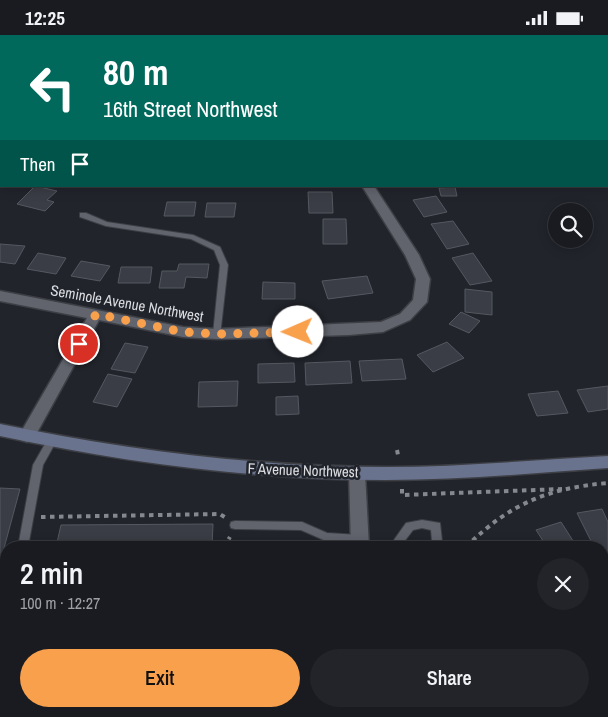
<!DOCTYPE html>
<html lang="en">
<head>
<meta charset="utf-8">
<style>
  :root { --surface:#191b20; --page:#222429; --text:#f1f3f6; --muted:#9fa1a5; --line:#37393e; --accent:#f9a04d }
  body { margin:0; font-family:"Archivo Narrow",sans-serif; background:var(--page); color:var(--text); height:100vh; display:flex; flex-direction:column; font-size:19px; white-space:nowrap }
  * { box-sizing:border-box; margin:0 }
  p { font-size:16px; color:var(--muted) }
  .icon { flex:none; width:28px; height:28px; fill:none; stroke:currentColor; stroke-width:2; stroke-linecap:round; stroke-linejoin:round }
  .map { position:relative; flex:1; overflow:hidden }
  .details { position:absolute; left:0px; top:506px; width:609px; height:176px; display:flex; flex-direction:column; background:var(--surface); border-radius:20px 20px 0 0; box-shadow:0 2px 12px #0003,0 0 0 1px var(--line) }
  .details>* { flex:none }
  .banner { position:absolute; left:0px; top:0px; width:609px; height:152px; box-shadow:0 2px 12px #0003,0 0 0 1px var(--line); background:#00695c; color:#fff; overflow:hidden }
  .controls { position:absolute; left:548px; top:168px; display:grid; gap:10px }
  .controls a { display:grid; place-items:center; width:45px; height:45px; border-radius:50%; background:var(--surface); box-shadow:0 2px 12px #0003,0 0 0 1px var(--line); font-size:25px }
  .pin { position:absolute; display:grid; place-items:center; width:42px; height:42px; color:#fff; margin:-21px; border:2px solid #fff; border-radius:50%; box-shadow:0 1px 5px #0007 }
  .me { position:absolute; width:55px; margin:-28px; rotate:269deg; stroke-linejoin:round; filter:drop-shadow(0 0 4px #0008) }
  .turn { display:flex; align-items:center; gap:18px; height:105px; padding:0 20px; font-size:22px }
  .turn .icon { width:65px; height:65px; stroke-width:2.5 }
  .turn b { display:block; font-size:35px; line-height:42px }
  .then { display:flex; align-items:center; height:48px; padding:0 20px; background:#0003; gap:10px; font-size:19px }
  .round { display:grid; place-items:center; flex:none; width:52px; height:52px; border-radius:26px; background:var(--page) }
  .headline { display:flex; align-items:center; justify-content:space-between; height:85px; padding:0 20px }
  h1 { font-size:30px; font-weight:600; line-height:38px }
  .primary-button { display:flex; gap:10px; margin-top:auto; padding:10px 20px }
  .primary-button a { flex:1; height:58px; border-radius:30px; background:var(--accent); color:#111; font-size:20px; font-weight:600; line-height:58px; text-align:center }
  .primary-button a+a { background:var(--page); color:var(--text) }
  .status { display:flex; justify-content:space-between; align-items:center; height:35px; padding:0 25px; background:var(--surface); direction:ltr }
  .status svg { height:14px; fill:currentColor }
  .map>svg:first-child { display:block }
  .building { fill:#3a3d45; stroke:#555860 }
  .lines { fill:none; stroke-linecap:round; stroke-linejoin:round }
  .lane-casing { stroke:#3d3f45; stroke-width:2 }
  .street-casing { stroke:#3d3f45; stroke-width:3 }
  .secondary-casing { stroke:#3d3f45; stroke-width:3 }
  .path { stroke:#85888e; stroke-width:4; stroke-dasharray:4.5 4.5; stroke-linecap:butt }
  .lane { fill:#61646d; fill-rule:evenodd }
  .street { fill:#61646d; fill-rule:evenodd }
  .secondary { fill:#6a738e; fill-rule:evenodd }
  .route { stroke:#f9a04d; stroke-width:9; stroke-dasharray:0 16.2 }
  .labels { text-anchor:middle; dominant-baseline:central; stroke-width:5; stroke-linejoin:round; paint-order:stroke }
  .street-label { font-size:15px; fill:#dbdde2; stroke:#21242b }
</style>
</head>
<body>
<div class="status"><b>12:25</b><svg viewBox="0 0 49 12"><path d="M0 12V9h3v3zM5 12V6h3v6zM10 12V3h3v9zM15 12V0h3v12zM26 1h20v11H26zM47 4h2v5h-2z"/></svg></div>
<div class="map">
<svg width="608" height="682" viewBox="0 0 608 682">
  <rect width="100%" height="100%" fill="#21242b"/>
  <g class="building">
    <polygon points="35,151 57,156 47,165 54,167 45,176 17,169"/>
    <polygon points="455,152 457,161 441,161 439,153"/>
    <polygon points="308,157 332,157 333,178 309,178"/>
    <polygon points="436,161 447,177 424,182 413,165"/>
    <polygon points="167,167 196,167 194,181 164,181"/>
    <polygon points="207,168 236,168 234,182 205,182"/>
    <polygon points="323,184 346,184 347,209 323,209"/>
    <polygon points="453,186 469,209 447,214 431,189"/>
    <polygon points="0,209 25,211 15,229 0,227"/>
    <polygon points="38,218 66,223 56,239 27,234"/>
    <polygon points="473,218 492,246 470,250 452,223"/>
    <polygon points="81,226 110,231 100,246 71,241"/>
    <polygon points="179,229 209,229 207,243 186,242 184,253 159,253 162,236 177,236"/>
    <polygon points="121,232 152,232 150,248 118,248"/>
    <polygon points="367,241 373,258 328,264 322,246"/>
    <polygon points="263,247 295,248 295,264 262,264"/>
    <polygon points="465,254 492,257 492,280 465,277"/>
    <polygon points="461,277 480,286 469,298 449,289"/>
    <polygon points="447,307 464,323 433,337 417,320"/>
    <polygon points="125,308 148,312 135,338 111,334"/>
    <polygon points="402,324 406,344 362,346 359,326"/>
    <polygon points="350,326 352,348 306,350 305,328"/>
    <polygon points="294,328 295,347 258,348 258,329"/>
    <polygon points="108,339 132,344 117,372 93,367"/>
    <polygon points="238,346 237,371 198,372 199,347"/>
    <polygon points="608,351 608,374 588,377 577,355"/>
    <polygon points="558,356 568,378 537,381 528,359"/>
    <polygon points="298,361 299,379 276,380 276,362"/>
    <polygon points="0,453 20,454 0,528"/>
    <polygon points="602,474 608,487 608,522 602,523 602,512 594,512 577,478"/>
    <polygon points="561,487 577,512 547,512 536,495"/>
    <polygon points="213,489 212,512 56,512 61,490"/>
    <rect x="602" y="618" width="6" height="20"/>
  </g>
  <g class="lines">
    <g class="lane-casing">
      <g id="lane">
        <rect x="0" y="120" width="1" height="5"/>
        <polygon points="80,178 86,178 107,187 193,200 220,212 228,230 220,301 214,301 213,299 220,230 214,215 191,204 106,191 80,182"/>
        <polygon points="52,401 55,402 57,405 43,430 28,512 18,512 33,430 49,402"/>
        <polygon points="422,485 440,488 442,506 439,512 429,512 432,506 431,495 422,493 413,495 400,512 389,512 406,488"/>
        <polygon points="235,486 302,487 327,498 360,500 364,501 365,504 364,507 360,508 326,506 301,495 235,494 231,493 230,490 231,487"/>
        <polygon points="608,591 608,601 602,603 602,593"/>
        <polygon points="602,671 606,676 607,682 595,682 594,676 602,676"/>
        <rect x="172" y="676" width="12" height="6"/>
      </g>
    </g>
    <g class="street-casing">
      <g id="street">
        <rect x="345" y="0" width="10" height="1"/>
        <polygon points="362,151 374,151 419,220 430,244 427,267 410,285 383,297 349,300 217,304 183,302 99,285 33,405 27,407 21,405 19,401 21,397 87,283 0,266 0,256 183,292 217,294 381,287 400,279 413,265 416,244 405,220"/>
        <polygon points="357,431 363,433 365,438 369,512 351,512 349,438 351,433"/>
        <rect x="357" y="676" width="20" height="6"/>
      </g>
    </g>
    <g class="secondary-casing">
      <path id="secondary" d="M0,389C127,415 256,432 386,432C460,432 534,425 608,421V433C534,438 460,445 386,445C256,445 127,428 0,401Z"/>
    </g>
    <g class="path">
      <polyline points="397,415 398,420"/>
      <polyline points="402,454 402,460 562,454"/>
      <polyline points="41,482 220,479 226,483"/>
      <polyline points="224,512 230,502"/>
      <polyline points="248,512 249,503"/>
      <path d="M466,512C509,469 548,453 608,448"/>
      <polyline points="408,676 408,682"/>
    </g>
    <use href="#lane" class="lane"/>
    <use href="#street" class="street"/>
    <use href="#secondary" class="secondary"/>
  </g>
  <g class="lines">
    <polyline class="route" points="79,309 96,279 183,297 217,299 298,297"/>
  </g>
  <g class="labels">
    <g class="street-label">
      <text transform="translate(127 268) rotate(10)">Seminole Avenue Northwest</text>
      <text transform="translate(303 435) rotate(2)">F Avenue Northwest</text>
    </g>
  </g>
</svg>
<div class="controls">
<a><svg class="icon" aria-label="search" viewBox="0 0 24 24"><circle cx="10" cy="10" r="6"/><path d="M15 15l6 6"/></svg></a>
</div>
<div class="pin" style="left:79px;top:309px;background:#d93025"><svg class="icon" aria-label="arrive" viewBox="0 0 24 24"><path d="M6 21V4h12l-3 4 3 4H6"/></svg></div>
<svg class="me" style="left:298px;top:297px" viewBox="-20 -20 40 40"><circle r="19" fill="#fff"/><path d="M0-13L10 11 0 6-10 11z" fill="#f9a04d"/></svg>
<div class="banner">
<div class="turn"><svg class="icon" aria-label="left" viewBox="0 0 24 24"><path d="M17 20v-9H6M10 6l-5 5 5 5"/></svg><div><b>80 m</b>16th Street Northwest</div></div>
<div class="then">Then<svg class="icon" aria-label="arrive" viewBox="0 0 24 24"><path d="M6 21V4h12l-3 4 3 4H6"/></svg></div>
</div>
<section class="details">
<div class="headline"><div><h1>2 min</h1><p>100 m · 12:27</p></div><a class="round"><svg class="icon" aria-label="close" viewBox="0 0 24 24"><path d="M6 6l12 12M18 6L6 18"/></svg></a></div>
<div class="primary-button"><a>Exit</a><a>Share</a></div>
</section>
</div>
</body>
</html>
